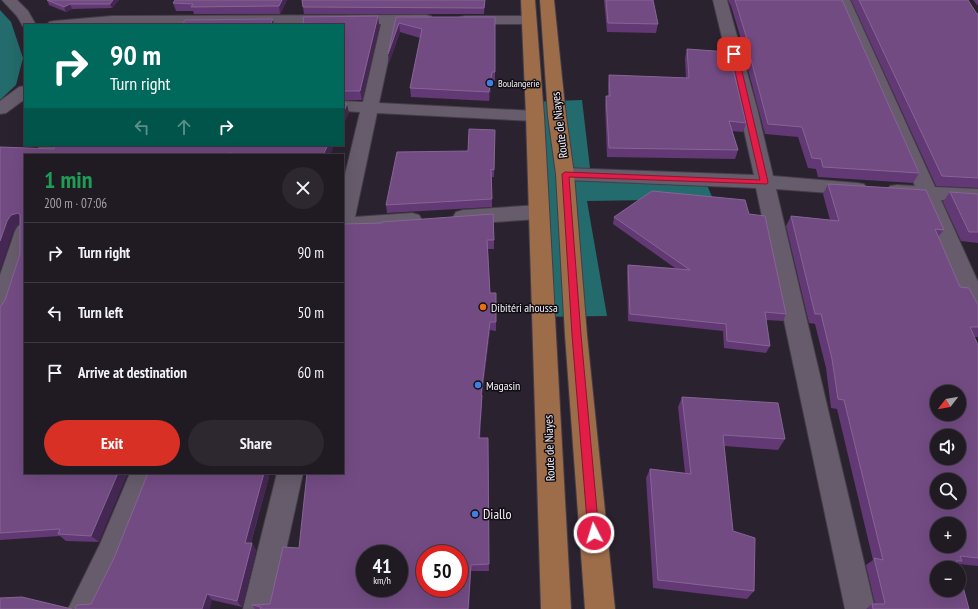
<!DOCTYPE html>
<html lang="en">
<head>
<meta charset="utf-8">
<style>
  :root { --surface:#201a23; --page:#2d2730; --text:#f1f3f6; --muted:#a2a1a6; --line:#3d3841; --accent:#d93025 }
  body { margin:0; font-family:"PT Sans Narrow",sans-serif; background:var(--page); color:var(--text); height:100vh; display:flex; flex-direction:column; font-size:15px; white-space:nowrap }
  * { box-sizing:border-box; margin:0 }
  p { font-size:13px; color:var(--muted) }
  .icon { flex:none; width:22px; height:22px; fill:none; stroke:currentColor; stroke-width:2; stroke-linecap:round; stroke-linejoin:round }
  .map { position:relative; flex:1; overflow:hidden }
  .panel { position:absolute; left:24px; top:154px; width:320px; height:320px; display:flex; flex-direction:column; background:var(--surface); border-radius:0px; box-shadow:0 4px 16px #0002,0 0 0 1px var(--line) }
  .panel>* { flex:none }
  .hud { position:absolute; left:24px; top:24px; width:320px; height:122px; border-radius:0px; box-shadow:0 4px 16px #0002,0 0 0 1px var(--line); background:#00695c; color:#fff; overflow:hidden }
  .needle { width:26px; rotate:239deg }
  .controls { position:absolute; left:930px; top:385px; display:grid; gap:8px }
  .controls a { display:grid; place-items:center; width:36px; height:36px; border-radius:50%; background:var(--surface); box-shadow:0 4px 16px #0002,0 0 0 1px var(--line); font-size:20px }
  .speed { position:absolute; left:356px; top:545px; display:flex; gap:8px; font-size:20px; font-weight:700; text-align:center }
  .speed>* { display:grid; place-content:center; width:52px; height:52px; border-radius:50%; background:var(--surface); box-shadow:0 4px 16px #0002,0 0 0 1px var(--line); line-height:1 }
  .speed small { font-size:10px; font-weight:400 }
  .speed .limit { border:6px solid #d22; background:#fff; color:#111 }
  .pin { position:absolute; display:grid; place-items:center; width:34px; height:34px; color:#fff; margin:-17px; border-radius:8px; box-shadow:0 2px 6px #0006 }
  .me { position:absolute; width:44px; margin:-22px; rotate:355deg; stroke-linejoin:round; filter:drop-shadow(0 0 3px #0008) }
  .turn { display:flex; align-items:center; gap:14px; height:84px; padding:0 20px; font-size:18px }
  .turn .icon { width:52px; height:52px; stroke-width:2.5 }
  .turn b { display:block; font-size:28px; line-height:34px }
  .lanes { display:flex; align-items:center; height:38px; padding:0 20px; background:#0003; justify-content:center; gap:20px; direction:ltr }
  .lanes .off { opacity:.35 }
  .round { display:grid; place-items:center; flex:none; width:42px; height:42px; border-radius:21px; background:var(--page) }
  .head { display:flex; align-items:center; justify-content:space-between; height:68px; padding:0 20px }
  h1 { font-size:24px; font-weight:700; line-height:30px; color:#1e9e55 }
  .primary-button { display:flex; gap:8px; margin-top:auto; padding:8px 20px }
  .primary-button a { flex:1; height:46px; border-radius:24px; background:var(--accent); color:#fff; font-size:16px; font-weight:700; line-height:46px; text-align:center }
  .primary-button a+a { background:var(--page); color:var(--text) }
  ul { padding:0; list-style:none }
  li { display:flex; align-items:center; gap:12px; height:60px; padding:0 20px; border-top:1px solid var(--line) }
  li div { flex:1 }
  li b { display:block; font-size:15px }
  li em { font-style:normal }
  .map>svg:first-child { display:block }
  .water { fill:#236b6c }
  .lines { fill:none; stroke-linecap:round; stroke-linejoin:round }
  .minor-casing { stroke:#443e48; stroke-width:2 }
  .major-casing { stroke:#443e48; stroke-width:2 }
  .minor { fill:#665c6b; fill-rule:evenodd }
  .major { fill:#9d6d49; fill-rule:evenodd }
  .wall { fill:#623875 }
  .shaded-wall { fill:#452753 }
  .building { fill:#724b83; stroke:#866595; fill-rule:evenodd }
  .route { fill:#e11d48; stroke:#92132f }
  .shop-dot { fill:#3f7fe0; stroke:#110e13; stroke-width:1.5 }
  .food-dot { fill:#e8710a; stroke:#110e13; stroke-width:1.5 }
  .labels { text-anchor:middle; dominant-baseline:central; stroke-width:3; stroke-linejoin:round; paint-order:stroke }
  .far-poi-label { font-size:10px; fill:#f4eff7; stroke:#110e13; text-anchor:start }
  .street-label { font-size:12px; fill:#f4eff7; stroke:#110e13 }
  .poi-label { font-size:12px; fill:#f4eff7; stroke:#110e13; text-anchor:start }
  .near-poi-label { font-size:14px; fill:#f4eff7; stroke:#110e13; text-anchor:start }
</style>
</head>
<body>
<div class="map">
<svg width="978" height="609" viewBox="0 0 978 609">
  <rect width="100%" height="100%" fill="#2b222f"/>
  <g class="water">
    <polygon points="0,10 11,22 23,58 16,85 0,100"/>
    <polygon points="582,100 590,168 704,178 713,199 587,201 607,316 533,317 528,102"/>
  </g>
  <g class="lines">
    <g class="minor-casing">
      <g id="minor">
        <polygon points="2,0 17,0 28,11 36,25 25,25 25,28 24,28 17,16"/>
        <polygon points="713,0 727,0 757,108 773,176 857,183 864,184 867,189 864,194 857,195 776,189 875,609 845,609 756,188 565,180 558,178 556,174 558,170 565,168 754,175 739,108"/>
        <polygon points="836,0 850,0 935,187 978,189 978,203 941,200 978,282 978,315 970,312 967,306 921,199 890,196 887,191 890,186 897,185 915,186"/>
        <polygon points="426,15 431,16 433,19 431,22 396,24 379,103 535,111 541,112 544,116 541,120 535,121 377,113 355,217 412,213 419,215 422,220 419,225 412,227 345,232 343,232 343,183 360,112 343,111 343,101 363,102 381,24 47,25 49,22 54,21 112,16"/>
        <polygon points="465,16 529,16 534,17 536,20 534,23 529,24 465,24 460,23 458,20 460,17"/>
        <polygon points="25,86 25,99 6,113 0,114 0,101 19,87"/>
        <polygon points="39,145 57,145 56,155 38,155"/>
        <polygon points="539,205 546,207 549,212 546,217 539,219 463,224 456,222 453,217 456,212 463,210"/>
        <polygon points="25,224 25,263 11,308 8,314 0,317 0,275 15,231 18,226"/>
        <polygon points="130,473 156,473 120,564 98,609 68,609 100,544"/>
        <polygon points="277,473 303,473 273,609 243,609"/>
      </g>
    </g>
    <g class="major-casing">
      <g id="major">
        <polygon points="521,0 535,0 544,116 571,609 541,609 526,116"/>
        <polygon points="540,0 554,0 566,116 574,174 587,335 615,609 585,609 565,335 556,174 548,116"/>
      </g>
    </g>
    <use href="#minor" class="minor"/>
    <use href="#major" class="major"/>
  </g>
  <g class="wall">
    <polygon points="47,0 119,0 112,8 72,9 66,12 49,5"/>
    <polygon points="287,0 280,14 194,14 193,11 176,11 173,3"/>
    <polygon points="302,0 485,0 484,14 304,14"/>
    <polygon points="604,0 653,0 658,24 656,33 607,32"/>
    <polygon points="728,0 842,0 919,173 913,183 818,177 816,169 808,168 798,137 765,134 746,62 747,59 731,6"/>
    <polygon points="851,0 968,0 977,14 978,14 978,188 936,186"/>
    <polygon points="973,0 978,0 978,6"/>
    <polygon points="378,16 379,26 362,100 343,100 343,25"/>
    <polygon points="396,17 495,17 495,81 492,81 489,101 411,97 410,88 420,38 400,32 389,63"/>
    <polygon points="687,49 746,123 743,132 732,131 738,150 735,159 607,157 605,105 606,96 608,96 608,84 609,75 686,78 685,58"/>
    <polygon points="495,130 494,177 492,177 492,207 387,213 386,205 468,151"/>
    <polygon points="55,145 334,145 330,155 25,155 99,542 66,541 60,536 0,540 0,307 1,306 5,300 20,254 20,224 18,225 14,230 0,147 54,149"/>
    <polygon points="828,184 944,230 938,237 960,287 977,303 978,304 978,337 974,337 978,345 978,566 958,564 957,565 969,609 875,604 866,565 873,560 837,409 831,408 826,368 815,324 809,323 786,226 791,216 830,220 823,194"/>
    <polygon points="950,192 978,194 978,243 961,241 943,202"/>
    <polygon points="749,214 786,314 783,321 766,320 770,346 766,353 724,348 723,331 628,321 627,272 628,265 675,268 613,224 614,217"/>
    <polygon points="343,224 494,240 494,249 488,249 490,293 496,293 496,331 490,330 482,395 482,403 480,438 488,438 489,571 471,571 469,609 255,609 252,605 270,604 299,548"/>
    <polygon points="682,397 785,439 778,450 724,446 733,531 754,591 747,599 653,588 646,478 650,469 685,473 678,407"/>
    <polygon points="148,473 270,473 251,543 256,550 242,607 212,600 91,604 114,558"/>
    <polygon points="872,604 873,609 866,609"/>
  </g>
  <g class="shaded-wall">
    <polygon points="113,0 119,0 112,8 110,4"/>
    <polygon points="282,0 287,0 280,14 279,6"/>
    <polygon points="70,4 72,9 66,12 64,7"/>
    <polygon points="378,16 379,26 362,100 360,91"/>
    <polygon points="273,19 274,25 270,25"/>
    <polygon points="399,23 400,32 389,63 388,54"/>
    <polygon points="492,72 492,81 489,101 489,92"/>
    <polygon points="347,104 349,113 343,126 343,113"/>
    <polygon points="328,145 334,145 330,155 323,155"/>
    <polygon points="18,213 25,223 18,225 14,230 0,271 0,241 7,221 11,215"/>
    <polygon points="490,322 490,330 481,403 481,395"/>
    <polygon points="482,395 482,403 480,446 479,438"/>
    <polygon points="118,473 128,473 99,542 91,536"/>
    <polygon points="264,473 270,473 249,549 245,543"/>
    <polygon points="252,543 256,550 242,607 237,601"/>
    <polygon points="471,565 471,571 469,609 468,609"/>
    <polygon points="207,594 212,600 210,609 202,609"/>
  </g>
  <g class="building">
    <polygon points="47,0 113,0 110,4 70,4 64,7"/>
    <polygon points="175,0 282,0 279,6 191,7 193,4 173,3"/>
    <polygon points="302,0 485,0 484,8 303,7"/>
    <polygon points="606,0 653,0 658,24 608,23"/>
    <polygon points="735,0 842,0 919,173 823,167 821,159 812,158 802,127 768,124 749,52 751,52"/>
    <polygon points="859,0 968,0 977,14 978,14 978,178 942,176"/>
    <polygon points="378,16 360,91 343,91 343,25 304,25 303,17"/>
    <polygon points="396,17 495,17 495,72 492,72 489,92 410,88 422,29 399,23 388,54"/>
    <polygon points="273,19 270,25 182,25 185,20"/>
    <polygon points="687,49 729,52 746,123 729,121 738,150 609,148 606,96 610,96 609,75 689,78"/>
    <polygon points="343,103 347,104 343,113"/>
    <polygon points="469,129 495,130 494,170 491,169 492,199 386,205 397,152 468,151"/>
    <polygon points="55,145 328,145 323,155 249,155 229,153 228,155 25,155 25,473 118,473 91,536 58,534 60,529 0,533 0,307 1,306 5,300 20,254 20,215 18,213 11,215 7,221 0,241 0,147 54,149"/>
    <path d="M828,184L926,190L944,230L935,229L960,287L969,288L977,303L978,304V327H970L978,345V558L960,556L962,561H956L958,568H937V590H959V572L969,609H873L872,604H884L885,603L874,558L883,560L844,400L838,399L832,359L821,314H815L791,216L839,221ZM937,392H959V414H937ZM937,436H959V458H937ZM937,480H959V502H937ZM937,524H959V546H937Z"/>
    <polygon points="652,191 745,200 749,214 765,216 786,314 765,312 770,346 727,341 726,324 630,314 628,265 690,270 614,217"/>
    <polygon points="950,192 978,194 978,232 969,232"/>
    <path d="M493,214L494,240H487L490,293H496V322H490L481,395H482L479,438H488L489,564L471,565L468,609H260L261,607L252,605L270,604L283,547L299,548L307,473H343V224L382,223V222ZM365,554H399V588H365ZM425,554H459V588H425Z"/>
    <polygon points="682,397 778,403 785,439 723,435 733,531 755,538 754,591 658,580 650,469 691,474"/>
    <polygon points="148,473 264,473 245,543 252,543 237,601 207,594 202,609 75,609 77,605 91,604 114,558"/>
    <polygon points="22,597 72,609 0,609 0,598"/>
  </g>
  <polygon class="route" points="732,53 738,54 768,182 767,184 569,177 581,335 599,533 598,537 594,539 590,537 588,533 572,335 562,174 565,172 760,180 731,54"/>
  <g class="shop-dot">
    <circle cx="490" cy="83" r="4"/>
    <circle cx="478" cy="385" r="4"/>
    <circle cx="475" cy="514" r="4"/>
  </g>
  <circle class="food-dot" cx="483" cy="307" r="4"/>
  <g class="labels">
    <g class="far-poi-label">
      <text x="498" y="83">Boulangerie</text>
    </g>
    <g class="street-label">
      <text transform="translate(559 125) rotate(-97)">Route de Niayes</text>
      <text transform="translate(549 448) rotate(-92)">Route de Niayes</text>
    </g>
    <g class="poi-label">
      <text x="491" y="307">Dibitéri ahoussa</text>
      <text x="486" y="385">Magasin</text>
    </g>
    <g class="near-poi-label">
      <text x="483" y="514">Diallo</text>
    </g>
  </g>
</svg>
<div class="controls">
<a><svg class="needle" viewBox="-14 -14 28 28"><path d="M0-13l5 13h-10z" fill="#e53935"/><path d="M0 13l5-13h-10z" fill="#a2a1a6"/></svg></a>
<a><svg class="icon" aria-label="sound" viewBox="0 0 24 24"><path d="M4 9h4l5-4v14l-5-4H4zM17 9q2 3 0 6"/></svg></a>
<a><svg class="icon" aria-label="search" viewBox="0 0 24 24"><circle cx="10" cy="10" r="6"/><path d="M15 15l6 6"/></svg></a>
<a>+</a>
<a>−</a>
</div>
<div class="speed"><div>41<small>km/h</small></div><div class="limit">50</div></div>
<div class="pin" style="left:734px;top:54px;background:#d93025"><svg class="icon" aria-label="arrive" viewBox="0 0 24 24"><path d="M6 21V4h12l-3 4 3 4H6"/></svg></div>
<svg class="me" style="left:594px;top:533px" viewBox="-20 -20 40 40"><circle r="17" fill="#e11d48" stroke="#fff" stroke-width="3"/><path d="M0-11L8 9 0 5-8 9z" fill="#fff"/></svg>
<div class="hud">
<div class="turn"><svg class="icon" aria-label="right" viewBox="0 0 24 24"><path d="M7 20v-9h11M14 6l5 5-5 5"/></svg><div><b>90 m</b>Turn right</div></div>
<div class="lanes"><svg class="icon off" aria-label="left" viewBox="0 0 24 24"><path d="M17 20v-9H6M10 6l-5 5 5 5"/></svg><svg class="icon off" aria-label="ahead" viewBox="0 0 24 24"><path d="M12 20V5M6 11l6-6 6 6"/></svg><svg class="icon" aria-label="right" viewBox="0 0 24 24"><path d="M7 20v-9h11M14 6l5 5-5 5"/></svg></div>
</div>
<section class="panel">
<div class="head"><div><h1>1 min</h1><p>200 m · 07:06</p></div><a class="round"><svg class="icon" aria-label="close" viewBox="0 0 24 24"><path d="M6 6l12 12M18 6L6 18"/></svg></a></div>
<ul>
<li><svg class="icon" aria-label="right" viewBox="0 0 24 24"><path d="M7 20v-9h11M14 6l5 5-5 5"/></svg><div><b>Turn right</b></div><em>90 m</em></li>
<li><svg class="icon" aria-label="left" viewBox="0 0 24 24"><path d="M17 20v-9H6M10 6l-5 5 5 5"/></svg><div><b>Turn left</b></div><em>50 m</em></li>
<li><svg class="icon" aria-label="arrive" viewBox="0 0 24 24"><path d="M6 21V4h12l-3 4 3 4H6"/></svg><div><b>Arrive at destination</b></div><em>60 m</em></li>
</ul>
<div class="primary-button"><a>Exit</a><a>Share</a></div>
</section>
</div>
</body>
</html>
